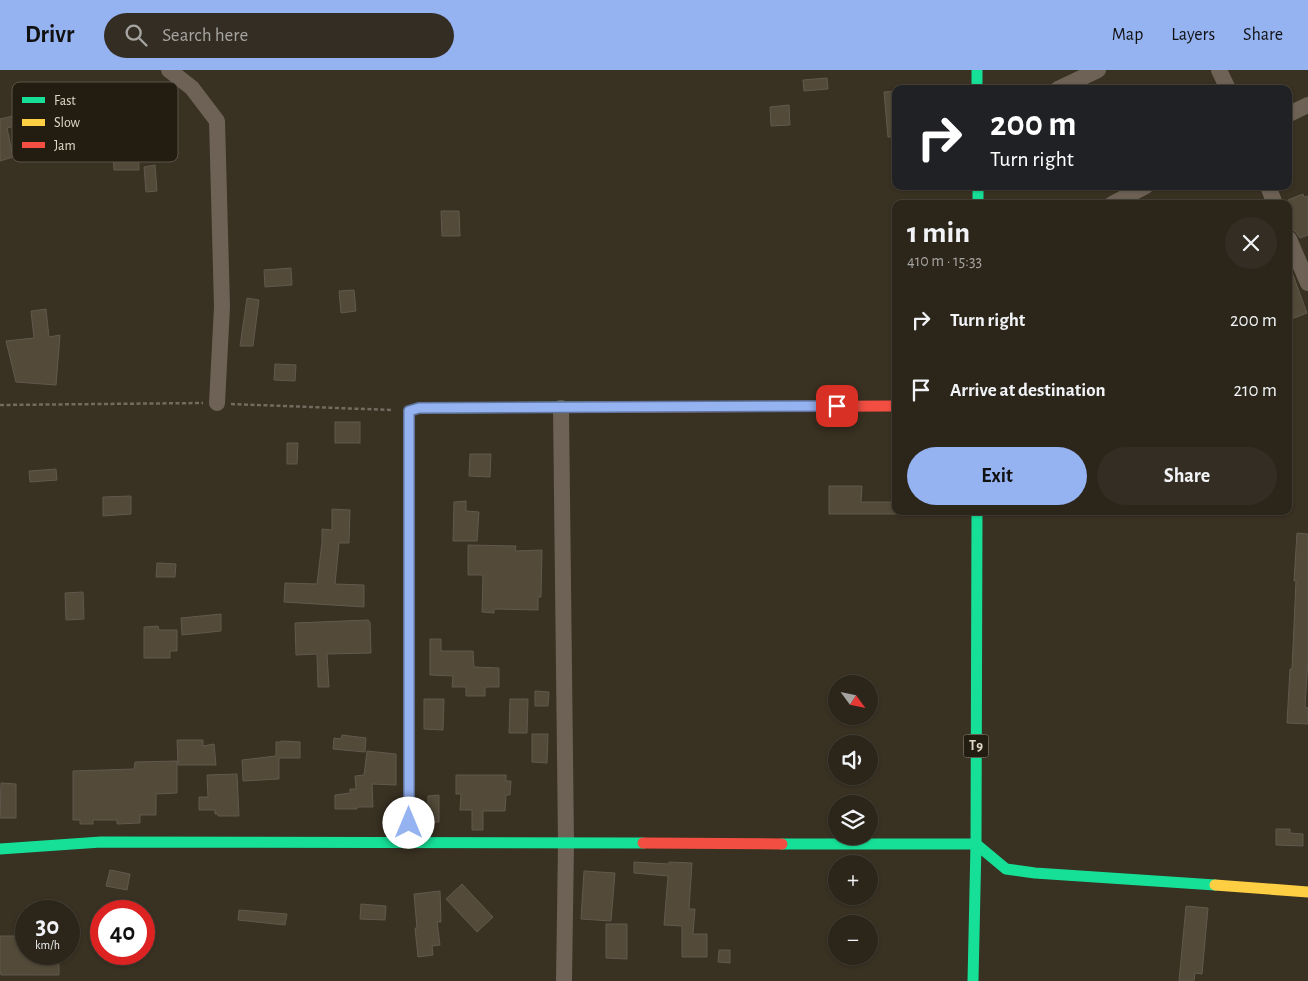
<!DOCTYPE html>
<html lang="en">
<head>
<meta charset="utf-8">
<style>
  :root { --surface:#2b251a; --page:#332d23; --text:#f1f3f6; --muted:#a6a5a2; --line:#474239; --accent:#95b2f1 }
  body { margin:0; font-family:"Alegreya Sans",sans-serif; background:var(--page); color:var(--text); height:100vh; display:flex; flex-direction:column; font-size:19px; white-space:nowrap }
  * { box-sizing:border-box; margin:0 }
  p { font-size:16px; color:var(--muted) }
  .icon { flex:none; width:28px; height:28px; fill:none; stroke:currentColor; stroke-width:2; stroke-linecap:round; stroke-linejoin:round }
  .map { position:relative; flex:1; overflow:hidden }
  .details { position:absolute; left:892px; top:130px; width:400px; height:315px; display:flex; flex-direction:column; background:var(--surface); border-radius:10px; box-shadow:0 1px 4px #0004,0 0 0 1px var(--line) }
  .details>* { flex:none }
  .guide { position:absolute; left:892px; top:15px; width:400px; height:105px; border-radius:10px; box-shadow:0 1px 4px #0004,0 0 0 1px var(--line); background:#202124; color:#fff; overflow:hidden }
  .needle { width:32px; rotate:123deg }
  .fabs { position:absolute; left:828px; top:605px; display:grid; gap:10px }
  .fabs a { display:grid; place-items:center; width:50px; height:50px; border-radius:50%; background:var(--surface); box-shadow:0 1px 4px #0004,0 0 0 1px var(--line); font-size:25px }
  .speed { position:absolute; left:15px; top:830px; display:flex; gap:10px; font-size:25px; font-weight:700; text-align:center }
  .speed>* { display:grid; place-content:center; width:65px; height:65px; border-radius:50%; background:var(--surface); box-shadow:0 1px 4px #0004,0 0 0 1px var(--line); line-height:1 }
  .speed small { font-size:12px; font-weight:400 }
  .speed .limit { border:8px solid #d22; background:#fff; color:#111 }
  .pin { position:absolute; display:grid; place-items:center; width:42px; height:42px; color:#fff; margin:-21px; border-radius:10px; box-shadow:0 2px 8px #0006 }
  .me { position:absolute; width:55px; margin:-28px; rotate:0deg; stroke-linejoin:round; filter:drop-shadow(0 0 4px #0008) }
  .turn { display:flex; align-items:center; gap:18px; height:105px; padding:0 15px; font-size:22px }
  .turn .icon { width:65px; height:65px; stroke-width:2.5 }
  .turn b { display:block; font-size:35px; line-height:42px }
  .round { display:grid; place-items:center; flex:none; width:52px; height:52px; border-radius:26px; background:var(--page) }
  .overview { display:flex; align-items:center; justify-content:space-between; height:85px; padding:0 15px }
  h1 { font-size:30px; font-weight:600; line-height:38px }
  .primary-button { display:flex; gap:10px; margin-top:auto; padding:10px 15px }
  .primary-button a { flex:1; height:58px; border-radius:30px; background:var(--accent); color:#111; font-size:20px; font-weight:600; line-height:58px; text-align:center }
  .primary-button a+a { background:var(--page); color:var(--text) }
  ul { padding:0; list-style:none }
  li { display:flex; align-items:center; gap:15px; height:70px; padding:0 15px }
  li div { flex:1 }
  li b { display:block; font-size:19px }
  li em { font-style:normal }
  header { display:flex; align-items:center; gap:30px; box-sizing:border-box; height:70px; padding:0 25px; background:var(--accent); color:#111 }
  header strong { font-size:24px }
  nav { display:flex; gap:28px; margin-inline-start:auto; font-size:18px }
  .search { width:350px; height:45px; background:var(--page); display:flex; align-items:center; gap:12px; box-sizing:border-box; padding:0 18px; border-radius:28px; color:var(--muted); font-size:19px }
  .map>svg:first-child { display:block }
  .building { fill:#534a39; stroke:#60594d }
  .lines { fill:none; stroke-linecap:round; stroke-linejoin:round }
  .path { stroke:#736a60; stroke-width:2.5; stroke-dasharray:4 2.5; stroke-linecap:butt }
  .street { stroke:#6e6256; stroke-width:16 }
  .fast { stroke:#16e098; stroke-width:11 }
  .slow { stroke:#ffcf43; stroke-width:11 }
  .jam { stroke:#f24e42; stroke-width:11 }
  .route-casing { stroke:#61749d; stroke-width:12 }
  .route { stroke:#95b2f1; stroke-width:9 }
  .labels { text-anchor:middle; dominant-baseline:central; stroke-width:5; stroke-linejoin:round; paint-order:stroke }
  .shield { fill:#231d11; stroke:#a8a092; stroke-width:1 }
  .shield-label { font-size:14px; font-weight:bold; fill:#e1d8c9 }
  .key { fill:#231d11; stroke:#5c5548; stroke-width:1 }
  .key-label { font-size:14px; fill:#e1d8c9 }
</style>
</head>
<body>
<header>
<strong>Drivr</strong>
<div class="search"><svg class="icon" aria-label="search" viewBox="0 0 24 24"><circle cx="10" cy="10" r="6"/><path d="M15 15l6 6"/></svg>Search here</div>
<nav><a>Map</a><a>Layers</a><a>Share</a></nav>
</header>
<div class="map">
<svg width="1308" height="911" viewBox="0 0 1308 911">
  <rect width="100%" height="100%" fill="#393122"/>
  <g class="building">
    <polygon points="827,8 828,19 804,21 803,10"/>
    <polygon points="896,21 896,67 888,67 884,22"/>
    <polygon points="153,29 154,50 138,51 139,100 114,100 112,63 120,63 120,51 128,51 128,36 131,36 130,31"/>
    <polygon points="789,35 790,55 771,56 770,37"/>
    <polygon points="13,46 15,56 7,58 13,87 0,91 0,49"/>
    <polygon points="155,95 157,121 146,122 144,97"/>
    <polygon points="1303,124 1304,127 1308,126 1308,165 1300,168 1295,161 1292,160 1289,151 1289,140 1292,139 1288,130"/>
    <polygon points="441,141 459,141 460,166 442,166"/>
    <polygon points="1290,197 1307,243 1289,250 1289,198"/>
    <polygon points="291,198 292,215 265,217 264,200"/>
    <polygon points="354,220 356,241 341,243 339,221"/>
    <polygon points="247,228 259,230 253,276 240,276"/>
    <polygon points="46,239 49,267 60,265 56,315 16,312 6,271 34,268 31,241"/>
    <polygon points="275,294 296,295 295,311 274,310"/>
    <rect x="335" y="352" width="25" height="21"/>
    <polygon points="287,373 298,373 297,394 287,394"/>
    <polygon points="470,384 491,384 490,407 469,406"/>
    <polygon points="56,399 57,410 30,412 29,401"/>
    <polygon points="829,416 862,416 861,432 896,432 896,444 829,444"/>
    <polygon points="131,426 131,444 103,446 103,427"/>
    <polygon points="466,431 466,441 479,442 477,471 453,471 454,432"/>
    <polygon points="332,439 350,440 349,473 339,473 335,514 364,515 364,537 284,532 285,513 317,514 322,472 322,459 332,460"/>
    <polygon points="1297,463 1308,464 1308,590 1305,637 1308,638 1308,654 1287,653 1290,599 1292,599 1296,511 1294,511"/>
    <polygon points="468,475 516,476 515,481 542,480 541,527 538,527 538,540 494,539 494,543 482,542 483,505 468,505"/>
    <polygon points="157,493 176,494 175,507 156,507"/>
    <polygon points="83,522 84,549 66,550 65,523"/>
    <polygon points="221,544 221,561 182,565 181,548"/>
    <polygon points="368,550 370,552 371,583 327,584 329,617 318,617 317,584 296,585 295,553"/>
    <polygon points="158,556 159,560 177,560 177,581 170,581 170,588 144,588 144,557"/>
    <polygon points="430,569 441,569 441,581 473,581 474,597 499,598 499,617 485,617 485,626 466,626 466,617 452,617 453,606 430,605"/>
    <polygon points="535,621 549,622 548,636 535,636"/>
    <polygon points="424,629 444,629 443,660 424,659"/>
    <polygon points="510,629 528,629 527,663 509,663"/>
    <polygon points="532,664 548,664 547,693 532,692"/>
    <polygon points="342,665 366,668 365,682 333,679 334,668 341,669"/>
    <polygon points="177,670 203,670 203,676 214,674 216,695 178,695"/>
    <polygon points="281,671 300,672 300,688 279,688 279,709 243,711 242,690 276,686 276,672 281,672"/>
    <polygon points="367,681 396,684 396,715 372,714 373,737 357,737 357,739 335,739 335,725 350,723 350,719 356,719 355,706 364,705"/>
    <polygon points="177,691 177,723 156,724 156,745 140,745 140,753 117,754 117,750 93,750 93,754 80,754 80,750 73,750 73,701 134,699 135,692"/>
    <polygon points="237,704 239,746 218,746 218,744 215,744 215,740 199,740 199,727 208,727 207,705"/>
    <polygon points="456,705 506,705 506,711 511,711 510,725 506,725 505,741 483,741 483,760 472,760 472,740 460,740 461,724 456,724"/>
    <polygon points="1,713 16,714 16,748 0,748"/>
    <polygon points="439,725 439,752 428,752 428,726"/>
    <polygon points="1276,759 1290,759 1290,763 1303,764 1303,776 1276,775"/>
    <polygon points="634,792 669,794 669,792 692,793 689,839 695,839 693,864 707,864 707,887 682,887 682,856 664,855 668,806 634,803"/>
    <polygon points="110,800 130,804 127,820 106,816"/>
    <polygon points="584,801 615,803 611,851 581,849"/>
    <polygon points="462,814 493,847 477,862 446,829"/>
    <polygon points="440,821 441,852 437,852 440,875 432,876 433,885 418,887 415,858 417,858 414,824"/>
    <polygon points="361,834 386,836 385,850 360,849"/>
    <polygon points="1186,836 1208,838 1202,904 1195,903 1194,911 1179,911"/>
    <polygon points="239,840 287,844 285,855 238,850"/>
    <polygon points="606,854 627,854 627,889 606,888"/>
    <polygon points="0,866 24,866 23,881 26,881 26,884 59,884 59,905 1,905 0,902"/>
    <polygon points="719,880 730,880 730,893 718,892"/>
  </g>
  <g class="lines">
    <g class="path">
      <polyline points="231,334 391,340"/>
      <polyline points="0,335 203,333"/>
    </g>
    <g class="street">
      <polyline points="169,0 192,18 217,51 222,237 217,333"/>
      <polyline points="1219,0 1228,19"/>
      <polyline points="1058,19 1098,0"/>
      <polyline points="1289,44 1308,35"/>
      <polyline points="1268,116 1275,134"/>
      <polyline points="1112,134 1146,116"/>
      <polyline points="1289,169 1308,213"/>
      <polyline points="561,338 566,773 564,911"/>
    </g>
    <g class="fast">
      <polyline points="977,0 977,19"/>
      <polyline points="978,116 978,134"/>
      <polyline points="409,773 409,341 419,338 595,337"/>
      <polyline points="782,774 976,774 1006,799 1035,803 1215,815"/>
      <polyline points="0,779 101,772 643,773"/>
      <polyline points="973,911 976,774 977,441"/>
    </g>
    <polyline class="slow" points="1215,815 1308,822"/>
    <g class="jam">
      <polyline points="595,337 896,336"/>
      <polyline points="643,773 782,774"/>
    </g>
  </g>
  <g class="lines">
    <g class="route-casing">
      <polyline id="route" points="409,753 409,341 419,338 837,336"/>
    </g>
    <use href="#route" class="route"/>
  </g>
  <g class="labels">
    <rect class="shield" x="963.5" y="664.5" width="25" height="23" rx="4"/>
    <g class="shield-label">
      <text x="976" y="676">T9</text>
    </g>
  </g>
  <rect x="12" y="12" width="166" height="80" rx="8" class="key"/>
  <rect x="22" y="27" width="23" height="6" fill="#16e098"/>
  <rect x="22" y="49" width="23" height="7" fill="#ffcf43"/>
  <rect x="22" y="72" width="23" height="6" fill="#f24e42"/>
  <g class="key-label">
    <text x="54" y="35">Fast</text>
    <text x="54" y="57">Slow</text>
    <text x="54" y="80">Jam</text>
  </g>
</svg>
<div class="fabs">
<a><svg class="needle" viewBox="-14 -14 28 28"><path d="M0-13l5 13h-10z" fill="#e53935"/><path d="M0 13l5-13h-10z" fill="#a6a5a2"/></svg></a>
<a><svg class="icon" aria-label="sound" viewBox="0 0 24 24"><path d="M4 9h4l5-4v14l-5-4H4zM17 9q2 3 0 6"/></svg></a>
<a><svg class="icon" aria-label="layers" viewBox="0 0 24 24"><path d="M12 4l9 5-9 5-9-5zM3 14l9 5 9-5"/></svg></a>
<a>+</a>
<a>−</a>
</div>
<div class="speed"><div>30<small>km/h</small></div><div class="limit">40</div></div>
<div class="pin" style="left:837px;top:336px;background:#d93025"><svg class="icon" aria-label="arrive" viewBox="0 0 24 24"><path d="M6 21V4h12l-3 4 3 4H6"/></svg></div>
<svg class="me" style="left:409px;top:753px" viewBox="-20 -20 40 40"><circle r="19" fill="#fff"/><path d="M0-13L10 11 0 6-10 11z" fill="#95b2f1"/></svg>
<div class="guide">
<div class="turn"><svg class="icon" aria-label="right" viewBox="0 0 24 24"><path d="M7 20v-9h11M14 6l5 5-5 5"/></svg><div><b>200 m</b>Turn right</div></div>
</div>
<section class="details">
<div class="overview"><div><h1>1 min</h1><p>410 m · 15:33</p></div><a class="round"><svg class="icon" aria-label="close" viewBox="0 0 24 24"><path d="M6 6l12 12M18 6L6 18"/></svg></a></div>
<ul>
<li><svg class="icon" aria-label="right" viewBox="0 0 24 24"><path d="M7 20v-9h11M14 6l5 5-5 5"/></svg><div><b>Turn right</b></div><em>200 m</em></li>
<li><svg class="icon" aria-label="arrive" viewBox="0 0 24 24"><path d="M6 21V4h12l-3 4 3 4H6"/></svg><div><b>Arrive at destination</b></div><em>210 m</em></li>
</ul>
<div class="primary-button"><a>Exit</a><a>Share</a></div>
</section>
</div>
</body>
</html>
